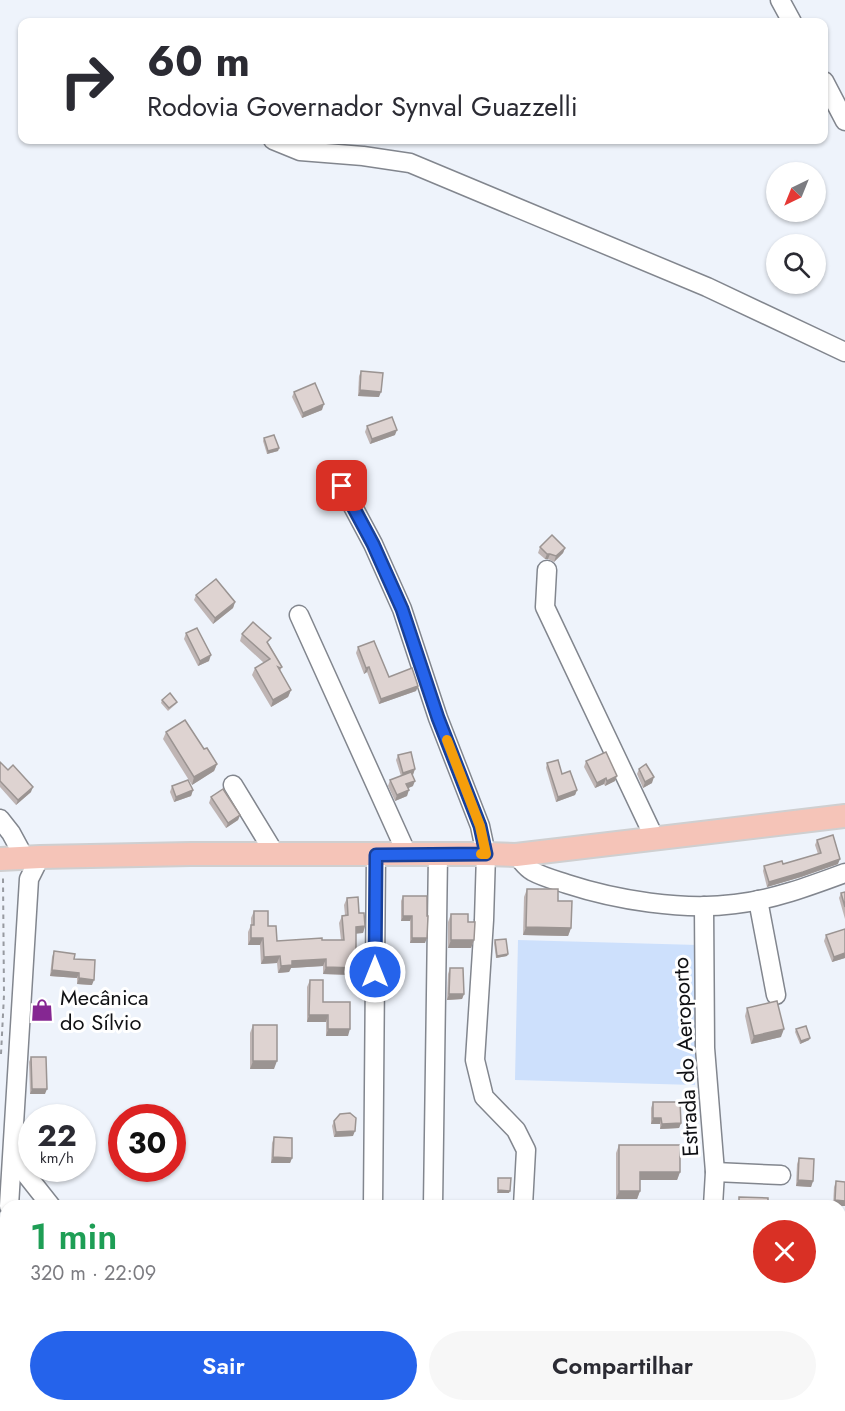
<!DOCTYPE html>
<html lang="pt">
<head>
<meta charset="utf-8">
<style>
  :root { --surface:#fff; --page:#f7f7f7; --text:#2b2b33; --muted:#7c7c81; --accent:#2563eb }
  body { margin:0; font-family:Jost,sans-serif; background:var(--page); color:var(--text); height:100vh; display:flex; flex-direction:column; font-size:22px; white-space:nowrap }
  * { box-sizing:border-box; margin:0 }
  p { font-size:20px; color:var(--muted) }
  .icon { flex:none; width:33px; height:33px; fill:none; stroke:currentColor; stroke-width:2; stroke-linecap:round; stroke-linejoin:round }
  .map { position:relative; flex:1; overflow:hidden }
  .sheet { position:absolute; left:0px; top:1200px; width:846px; height:212px; display:flex; flex-direction:column; background:var(--surface); border-radius:18px 18px 0 0; box-shadow:0 2px 4px #0004 }
  .sheet>* { flex:none }
  .guide { position:absolute; left:18px; top:18px; width:810px; height:126px; border-radius:12px; box-shadow:0 2px 4px #0004; background:#fff; color:var(--text); overflow:hidden }
  .needle { width:39px; rotate:223deg }
  .controls { position:absolute; left:766px; top:162px; display:grid; gap:12px }
  .controls a { display:grid; place-items:center; width:60px; height:60px; border-radius:50%; background:var(--surface); box-shadow:0 2px 4px #0004; font-size:30px }
  .speed { position:absolute; left:18px; top:1104px; display:flex; gap:12px; font-size:30px; font-weight:700; text-align:center }
  .speed>* { display:grid; place-content:center; width:78px; height:78px; border-radius:50%; background:var(--surface); box-shadow:0 2px 4px #0004; line-height:1 }
  .speed small { font-size:15px; font-weight:400 }
  .speed .limit { border:9px solid #d22; background:#fff; color:#111 }
  .pin { position:absolute; display:grid; place-items:center; width:51px; height:51px; color:#fff; margin:-26px; border-radius:12px; box-shadow:0 3px 9px #0006 }
  .me { position:absolute; width:66px; margin:-33px; rotate:0deg; stroke-linejoin:round; filter:drop-shadow(0 0 4px #0008) }
  .turn { display:flex; align-items:center; gap:21px; height:126px; padding:0 30px; font-size:27px }
  .turn .icon { width:78px; height:78px; stroke-width:2.5 }
  .turn b { display:block; font-size:42px; line-height:51px }
  .round { display:grid; place-items:center; flex:none; width:63px; height:63px; border-radius:32px; background:var(--page) }
  .headline { display:flex; align-items:center; justify-content:space-between; height:102px; padding:0 30px }
  h1 { font-size:36px; font-weight:600; line-height:45px; color:#1e9e55 }
  .button { display:flex; gap:12px; margin-top:auto; padding:12px 30px }
  .button a { flex:1; height:69px; border-radius:36px; background:var(--accent); color:#fff; font-size:24px; font-weight:600; line-height:69px; text-align:center }
  .button a+a { background:var(--page); color:var(--text) }
  .map>svg:first-child { display:block }
  .green { fill:#cde0fc }
  .lines { fill:none; stroke-linecap:round; stroke-linejoin:round }
  .minor-casing { stroke:#82868e; stroke-width:21 }
  .major-casing { stroke:#cfcfd0; stroke-width:26 }
  .path { stroke:#979aa0; stroke-width:2; stroke-dasharray:4.5 4.5; stroke-linecap:butt }
  .minor { stroke:#fff; stroke-width:18 }
  .major { stroke:#f5c4b8; stroke-width:22 }
  .wall { fill:#bfb5b4 }
  .shaded-wall { fill:#9b9492 }
  .building { fill:#ded3d1; stroke:#9b9492; stroke-width:1.5 }
  .route-casing { stroke:#184099; stroke-width:15 }
  .route { stroke:#2563eb; stroke-width:10 }
  .slow { stroke:#f59e0b; stroke-width:10 }
  .labels { text-anchor:middle; dominant-baseline:central; stroke-width:6; stroke-linejoin:round; paint-order:stroke }
  .poi-label { font-size:22px; fill:#101114; stroke:#fff; text-anchor:start }
  .street-label { font-size:22px; fill:#101114; stroke:#fff }
</style>
</head>
<body>
<div class="map">
<svg width="845" height="1411" viewBox="0 0 845 1411">
  <rect width="100%" height="100%" fill="#eef3fb"/>
  <polygon class="green" points="518,940 698,945 695,1085 515,1080"/>
  <g class="lines">
    <g class="minor-casing">
      <g id="minor">
        <polyline points="780,0 792,22"/>
        <polyline points="824,81 845,121"/>
        <polyline points="273,140 300,151 363,156 410,163 707,287 845,352"/>
        <polyline points="342,486 373,544 402,609 438,718 480,826 486,854 484,920 475,1060 484,1097 516,1130 526,1150 523,1206"/>
        <polyline points="547,570 545,607 655,839"/>
        <polyline points="299,615 407,854"/>
        <polyline points="233,785 275,854"/>
        <polyline points="0,819 11,833 24,857"/>
        <path d="M516,855C521,860 526,868 532,871C543,877 555,880 567,884C616,900 683,911 735,904C772,900 810,886 845,873"/>
        <polyline points="758,900 776,995"/>
        <polyline points="704,906 705,1048 715,1172 713,1206"/>
        <polyline points="13,1158 51,1206"/>
        <polyline points="715,1172 781,1175"/>
        <polyline points="9,1206 29,879 40,857"/>
        <polyline points="373,1206 376,855"/>
        <polyline points="433,1206 438,854"/>
        <polyline points="521,1406 521,1411"/>
        <polyline points="2,1411 3,1284 6,1247"/>
        <polyline points="74,1411 74,1406"/>
        <polyline points="371,1411 371,1406"/>
        <polyline points="430,1411 430,1406"/>
        <polyline points="708,1411 708,1406"/>
      </g>
    </g>
    <g class="major-casing">
      <polyline id="major" points="0,859 40,857 191,854 486,854 516,855 845,816"/>
    </g>
    <polyline class="path" points="1,1054 4,995 3,877"/>
    <use href="#minor" class="minor"/>
    <use href="#major" class="major"/>
  </g>
  <g class="wall">
    <polygon points="361,371 379,397 358,396 359,376"/>
    <polygon points="294,392 322,410 302,418 292,397"/>
    <polygon points="367,426 395,435 370,444 365,432"/>
    <polygon points="264,438 279,448 278,451 267,454 263,441"/>
    <polygon points="540,547 565,548 563,553 554,562 548,559 545,559 538,553"/>
    <polygon points="196,595 235,602 233,608 213,624 194,600"/>
    <polygon points="186,633 209,661 198,666 184,639"/>
    <polygon points="242,634 269,644 282,667 280,671 291,690 288,697 271,707 252,675 255,668 264,663 240,641"/>
    <polygon points="358,647 389,677 418,686 416,691 379,704 367,672 364,674 356,653"/>
    <polygon points="162,700 177,702 176,704 168,711 161,703"/>
    <polygon points="166,732 204,749 217,764 214,771 192,785 163,739"/>
    <polygon points="398,755 415,769 412,775 413,786 408,788 407,796 395,801 388,786 390,780 401,776 396,760"/>
    <polygon points="586,761 615,781 605,786 604,784 595,788 584,767"/>
    <polygon points="0,762 31,792 16,805 0,787"/>
    <polygon points="547,763 562,774 577,790 575,795 556,802 546,768"/>
    <polygon points="639,769 652,783 643,788 637,774"/>
    <polygon points="172,786 193,790 191,796 174,802 170,792"/>
    <polygon points="211,797 240,815 238,820 226,828 209,803"/>
    <polygon points="817,840 838,864 801,877 767,887 763,871 764,866 783,864 818,854 815,845"/>
    <polygon points="527,889 558,901 571,928 568,936 523,935 524,897"/>
    <polygon points="845,892 845,919 839,898 841,893"/>
    <polygon points="403,896 425,943 410,943 410,921 401,921 401,901"/>
    <polygon points="347,898 359,913 365,926 363,933 356,933 356,968 353,975 323,974 323,966 291,968 289,972 278,973 277,963 261,964 260,945 248,945 248,932 251,925 251,918 254,911 268,926 277,941 341,940 339,923 342,916 345,915 344,905"/>
    <polygon points="451,914 468,922 474,940 471,948 448,948 448,922"/>
    <polygon points="845,929 845,958 832,962 824,941 826,935"/>
    <polygon points="495,940 508,954 507,956 496,958 494,943"/>
    <polygon points="54,951 74,959 92,985 77,984 77,978 50,976 52,957"/>
    <polygon points="450,968 464,994 462,999 447,1000 448,974"/>
    <polygon points="310,980 323,1002 348,1036 326,1036 326,1022 307,1022 307,987"/>
    <polygon points="747,1008 781,1037 751,1044 745,1016"/>
    <polygon points="253,1025 274,1069 250,1069 250,1033"/>
    <polygon points="796,1029 810,1038 809,1040 800,1044 795,1032"/>
    <polygon points="31,1057 45,1094 30,1094 29,1062"/>
    <polygon points="653,1102 681,1123 679,1128 660,1129 660,1124 651,1124 651,1108"/>
    <polygon points="334,1121 353,1136 334,1137 332,1126"/>
    <polygon points="274,1137 292,1158 290,1163 271,1163 272,1143"/>
    <polygon points="619,1145 680,1172 677,1180 640,1180 640,1191 637,1199 616,1199 616,1153"/>
    <polygon points="799,1158 813,1181 811,1187 796,1186 797,1164"/>
    <polygon points="836,1181 845,1182 845,1206 833,1206 834,1187"/>
  </g>
  <g class="shaded-wall">
    <polygon points="360,390 381,392 379,397 358,396"/>
    <polygon points="324,404 322,410 302,418 303,413"/>
    <polygon points="397,430 395,435 370,444 372,439"/>
    <polygon points="279,448 278,451 267,454 268,451"/>
    <polygon points="565,548 563,553 554,562 556,556"/>
    <polygon points="547,554 550,554 548,559 545,559"/>
    <polygon points="235,602 233,608 213,624 215,618"/>
    <polygon points="211,655 209,661 198,666 200,661"/>
    <polygon points="369,667 367,672 364,674 366,668"/>
    <polygon points="418,686 416,691 379,704 381,699"/>
    <polygon points="291,690 288,697 271,707 273,700"/>
    <polygon points="217,764 214,771 192,785 194,777"/>
    <polygon points="415,769 413,775 401,778 403,773"/>
    <polygon points="617,776 615,781 605,786 607,781"/>
    <polygon points="654,777 652,783 643,788 645,782"/>
    <polygon points="606,778 604,784 595,788 597,783"/>
    <polygon points="415,781 413,786 404,790 406,784"/>
    <polygon points="33,787 31,792 16,805 18,800"/>
    <polygon points="193,790 191,796 174,802 176,797"/>
    <polygon points="409,790 407,796 395,801 397,795"/>
    <polygon points="577,790 575,795 556,802 558,797"/>
    <polygon points="240,815 238,820 226,828 228,823"/>
    <polygon points="840,859 838,864 801,877 767,887 769,882"/>
    <polygon points="403,916 412,916 410,921 401,921"/>
    <polygon points="365,926 363,933 354,934 356,927"/>
    <polygon points="526,927 571,928 568,936 523,935"/>
    <polygon points="251,938 263,938 260,945 248,945"/>
    <polygon points="412,938 427,938 425,943 410,943"/>
    <polygon points="451,940 474,940 471,948 448,948"/>
    <polygon points="845,953 845,958 832,962 834,957"/>
    <polygon points="508,954 507,956 496,958 497,956"/>
    <polygon points="280,956 277,963 261,964 264,957"/>
    <polygon points="326,959 323,966 291,968 289,972 278,973 281,966 292,961"/>
    <polygon points="326,967 356,968 353,975 323,974"/>
    <polygon points="52,970 79,973 77,978 50,976"/>
    <polygon points="79,978 94,980 92,985 77,984"/>
    <polygon points="449,994 464,994 462,999 447,1000"/>
    <polygon points="309,1015 328,1015 326,1022 307,1022"/>
    <polygon points="328,1029 350,1029 348,1036 326,1036"/>
    <polygon points="784,1029 781,1037 751,1044 754,1036"/>
    <polygon points="810,1038 809,1040 800,1044 801,1041"/>
    <polygon points="253,1061 277,1061 274,1069 250,1069"/>
    <polygon points="32,1089 47,1089 45,1094 30,1094"/>
    <polygon points="653,1118 661,1118 660,1124 651,1124"/>
    <polygon points="681,1123 679,1128 660,1129 662,1124"/>
    <polygon points="355,1131 353,1136 334,1137 336,1132"/>
    <polygon points="273,1157 292,1158 290,1163 271,1163"/>
    <polygon points="640,1172 680,1172 677,1180 637,1180"/>
    <polygon points="798,1180 813,1181 811,1187 796,1186"/>
    <polygon points="498,1190 510,1191 509,1193 497,1193"/>
    <polygon points="619,1191 640,1191 637,1199 616,1199"/>
    <polygon points="835,1200 845,1201 845,1206 833,1206"/>
  </g>
  <g class="building">
    <polygon points="361,371 383,373 381,392 360,390"/>
    <polygon points="315,383 324,404 303,413 294,392"/>
    <polygon points="392,417 397,430 372,439 367,426"/>
    <polygon points="274,435 279,448 268,451 264,438"/>
    <polygon points="552,535 565,548 556,556 550,554 547,554 540,547"/>
    <polygon points="216,579 235,602 215,618 196,595"/>
    <polygon points="253,622 271,638 267,642 282,667 280,668 278,667 291,690 273,700 255,668 270,659 242,634"/>
    <polygon points="197,628 211,655 200,661 186,633"/>
    <polygon points="374,641 389,677 412,668 418,686 381,699 369,667 366,668 358,647"/>
    <polygon points="170,693 177,702 169,708 162,700"/>
    <polygon points="185,720 204,749 207,748 217,764 194,777 166,732"/>
    <polygon points="411,752 415,769 403,773 398,755"/>
    <polygon points="606,752 617,776 607,781 606,778 597,783 586,761"/>
    <polygon points="558,760 562,774 570,771 577,790 558,797 547,763"/>
    <polygon points="0,762 8,770 13,765 33,787 18,800 0,781"/>
    <polygon points="646,764 654,777 645,782 639,769"/>
    <polygon points="411,772 415,781 406,784 409,790 397,795 390,780"/>
    <polygon points="188,780 193,790 176,797 172,786"/>
    <polygon points="223,789 240,815 228,823 211,797"/>
    <polygon points="833,835 840,859 803,872 769,882 764,866 782,861 783,864 821,853 817,840"/>
    <polygon points="527,889 558,889 558,901 572,901 571,928 526,927"/>
    <polygon points="845,892 845,907 841,893"/>
    <polygon points="403,896 427,896 427,916 428,916 427,938 412,938 412,916 403,916"/>
    <polygon points="358,897 359,913 364,913 365,926 356,927 356,968 326,967 326,959 292,961 292,965 281,966 280,956 264,957 263,938 251,938 251,925 254,925 254,911 268,911 268,926 276,926 277,941 322,938 322,940 344,940 342,916 348,915 347,898"/>
    <polygon points="451,914 468,914 468,922 475,922 474,940 451,940"/>
    <polygon points="845,929 845,953 834,957 826,935"/>
    <polygon points="506,939 508,954 497,956 495,940"/>
    <polygon points="54,951 75,954 74,959 95,960 94,980 79,978 79,973 52,970"/>
    <polygon points="450,968 463,968 464,994 449,994"/>
    <polygon points="310,980 323,980 323,1002 350,1002 350,1029 328,1029 328,1015 309,1015"/>
    <polygon points="777,1001 784,1029 754,1036 747,1008"/>
    <rect x="253" y="1025" width="24" height="36"/>
    <polygon points="806,1026 810,1038 801,1041 796,1029"/>
    <polygon points="31,1057 46,1057 47,1089 32,1089"/>
    <polygon points="653,1102 680,1102 681,1123 662,1124 661,1118 653,1118"/>
    <polygon points="350,1113 356,1118 355,1131 336,1132 334,1121 340,1114"/>
    <polygon points="274,1137 292,1138 292,1158 273,1157"/>
    <polygon points="619,1145 680,1145 680,1172 640,1172 640,1191 619,1191"/>
    <polygon points="799,1158 814,1159 813,1181 798,1180"/>
    <polygon points="498,1178 511,1178 510,1191 498,1190"/>
    <polygon points="836,1181 845,1182 845,1201 835,1200"/>
    <polygon points="739,1197 768,1198 768,1206 739,1206"/>
    <polygon points="840,1229 842,1230 841,1248 840,1248"/>
    <rect x="291" y="1406" width="43" height="5"/>
    <polygon points="449,1406 462,1406 462,1411 448,1411"/>
    <rect x="583" y="1406" width="17" height="5"/>
  </g>
  <g class="lines">
    <g class="route-casing">
      <polyline id="route" points="342,486 373,544 402,609 438,718 480,826 486,854 376,855 375,972"/>
    </g>
    <use href="#route" class="route"/>
    <polyline class="slow" points="447,740 480,826 486,854 481,854"/>
  </g>
  <defs>
    <g id="shop-bare" transform="scale(1.8)"><path d="M-5-2.5h2.3a2.7 3.5 0 0 1 5.4 0H5L5.5 6h-11ZM-1.5-2.5h3a1.5 2.3 0 0 0-3 0Z" fill="#852792" stroke="#fff" stroke-width="2.5" paint-order="stroke"/></g>
  </defs>
  <g fill-rule="evenodd">
    <use href="#shop-bare" x="42" y="1010"/>
  </g>
  <g class="labels">
    <g class="poi-label">
      <text x="60" y="997">Mecânica<tspan x="60" dy="25">do Sílvio</tspan></text>
    </g>
    <g class="street-label">
      <text transform="translate(685 1057) rotate(-93)">Estrada do Aeroporto</text>
    </g>
  </g>
</svg>
<div class="controls">
<a><svg class="needle" viewBox="-14 -14 28 28"><path d="M0-13l5 13h-10z" fill="#e53935"/><path d="M0 13l5-13h-10z" fill="#7c7c81"/></svg></a>
<a><svg class="icon" aria-label="search" viewBox="0 0 24 24"><circle cx="10" cy="10" r="6"/><path d="M15 15l6 6"/></svg></a>
</div>
<div class="speed"><div>22<small>km/h</small></div><div class="limit">30</div></div>
<div class="pin" style="left:342px;top:486px;background:#d93025"><svg class="icon" aria-label="arrive" viewBox="0 0 24 24"><path d="M6 21V4h12l-3 4 3 4H6"/></svg></div>
<svg class="me" style="left:375px;top:972px" viewBox="-20 -20 40 40"><circle r="17" fill="#2563eb" stroke="#fff" stroke-width="3"/><path d="M0-11L8 9 0 5-8 9z" fill="#fff"/></svg>
<div class="guide">
<div class="turn"><svg class="icon" aria-label="right" viewBox="0 0 24 24"><path d="M7 20v-9h11M14 6l5 5-5 5"/></svg><div><b>60 m</b>Rodovia Governador Synval Guazzelli</div></div>
</div>
<section class="sheet">
<div class="headline"><div><h1>1 min</h1><p>320 m · 22:09</p></div><a class="round" style="background:#d93025;color:#fff"><svg class="icon" aria-label="close" viewBox="0 0 24 24"><path d="M6 6l12 12M18 6L6 18"/></svg></a></div>
<div class="button"><a>Sair</a><a>Compartilhar</a></div>
</section>
</div>
</body>
</html>
